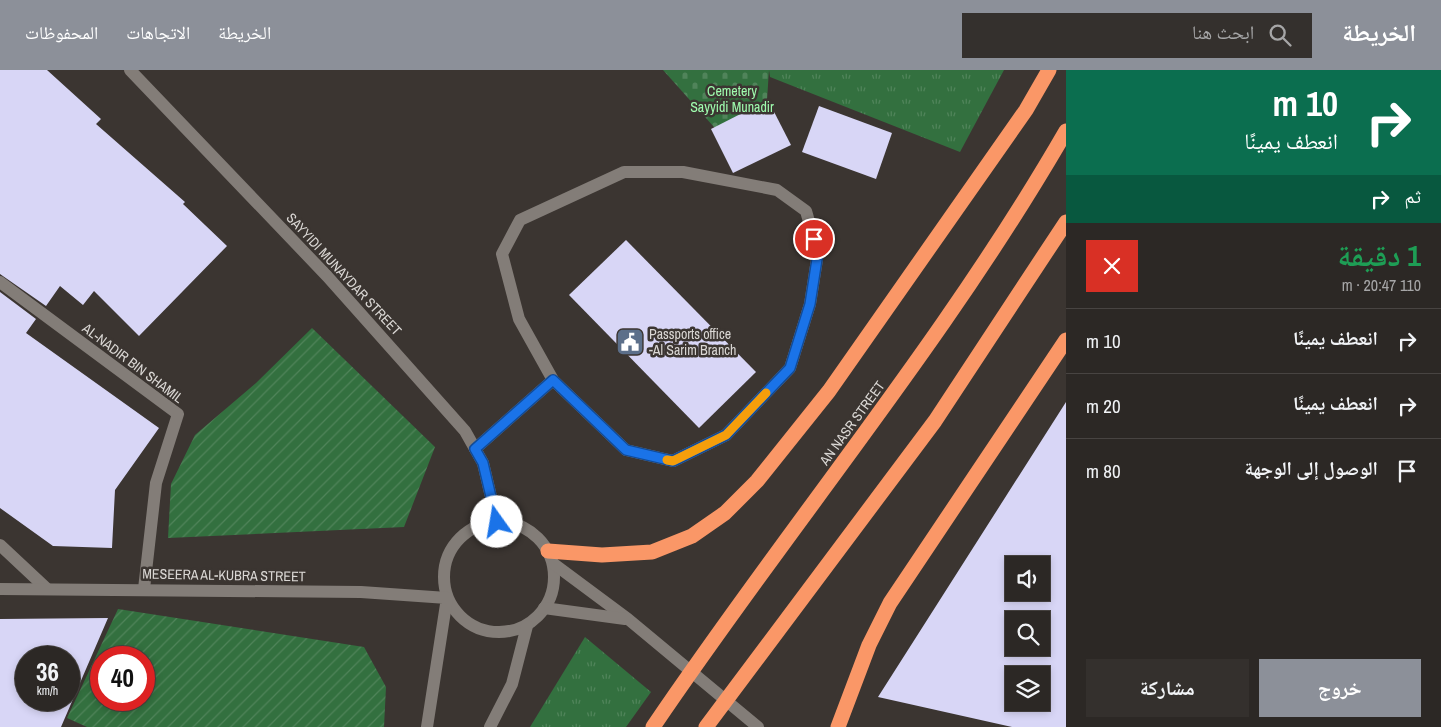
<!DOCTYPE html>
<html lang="ar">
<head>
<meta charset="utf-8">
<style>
  :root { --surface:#2c2825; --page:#34302d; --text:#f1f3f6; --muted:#a6a6a7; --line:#484442; --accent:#8c9099 }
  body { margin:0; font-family:"Archivo Narrow","Noto Naskh Arabic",sans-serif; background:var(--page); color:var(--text); direction:rtl; height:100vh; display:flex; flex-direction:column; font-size:19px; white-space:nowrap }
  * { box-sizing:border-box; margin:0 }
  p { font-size:16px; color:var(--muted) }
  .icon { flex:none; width:28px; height:28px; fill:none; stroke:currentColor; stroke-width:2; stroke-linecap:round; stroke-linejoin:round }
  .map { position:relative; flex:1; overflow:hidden; direction:ltr }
  .details { display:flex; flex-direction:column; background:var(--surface); width:375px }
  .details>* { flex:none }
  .banner { background:#0b6e4f; color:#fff; overflow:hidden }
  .tools { position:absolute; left:1005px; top:486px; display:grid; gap:10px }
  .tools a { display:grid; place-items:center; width:45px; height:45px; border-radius:0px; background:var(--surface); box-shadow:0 2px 8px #0003,0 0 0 1px var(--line); font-size:25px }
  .speed { position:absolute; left:15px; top:576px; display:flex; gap:10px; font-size:25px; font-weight:700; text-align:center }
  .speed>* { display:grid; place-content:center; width:65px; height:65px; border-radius:50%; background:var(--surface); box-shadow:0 2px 8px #0003,0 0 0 1px var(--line); line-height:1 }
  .speed small { font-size:12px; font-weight:400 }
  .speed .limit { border:8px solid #d22; background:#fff; color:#111 }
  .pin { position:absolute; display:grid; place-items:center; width:42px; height:42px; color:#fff; margin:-21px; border:2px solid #fff; border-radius:50%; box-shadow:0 1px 5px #0007 }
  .me { position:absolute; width:55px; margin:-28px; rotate:347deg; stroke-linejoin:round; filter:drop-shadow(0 0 4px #0008) }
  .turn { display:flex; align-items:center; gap:18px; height:105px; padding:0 20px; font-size:22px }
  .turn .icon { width:65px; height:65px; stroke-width:2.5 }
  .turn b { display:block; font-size:35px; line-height:42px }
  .then { display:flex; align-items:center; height:48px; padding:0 20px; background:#0003; gap:10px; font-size:19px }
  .round { display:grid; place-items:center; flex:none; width:52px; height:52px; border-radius:0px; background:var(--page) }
  .headline { display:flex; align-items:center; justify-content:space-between; height:85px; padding:0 20px }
  h1 { font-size:30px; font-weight:700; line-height:38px; color:#1e9e55 }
  .primary-button { display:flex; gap:10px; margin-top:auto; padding:10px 20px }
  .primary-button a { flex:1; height:58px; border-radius:0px; background:var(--accent); color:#fff; font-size:20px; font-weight:700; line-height:58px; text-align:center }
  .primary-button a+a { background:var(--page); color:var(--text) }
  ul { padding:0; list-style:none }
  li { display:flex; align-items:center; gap:15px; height:65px; padding:0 20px; border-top:1px solid var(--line) }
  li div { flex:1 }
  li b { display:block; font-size:19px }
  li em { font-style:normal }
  header { display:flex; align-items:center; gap:30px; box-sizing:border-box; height:70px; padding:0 25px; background:var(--accent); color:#fff }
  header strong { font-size:24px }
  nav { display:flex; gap:28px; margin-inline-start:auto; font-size:18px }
  .search { width:350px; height:45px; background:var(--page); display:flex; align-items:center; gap:12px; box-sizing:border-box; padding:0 18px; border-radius:0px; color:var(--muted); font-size:19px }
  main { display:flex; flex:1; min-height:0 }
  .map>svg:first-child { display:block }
  .grass { fill:url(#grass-tufts) }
  .cemetery { fill:url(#cemetery-stones) }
  .garden { fill:url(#garden-furrows); fill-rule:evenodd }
  .building { fill:#d8d6f6; fill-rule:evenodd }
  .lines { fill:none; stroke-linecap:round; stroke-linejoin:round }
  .minor { stroke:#837d78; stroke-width:12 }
  .highway { stroke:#fa9767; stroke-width:15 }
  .route-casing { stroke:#114b97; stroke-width:12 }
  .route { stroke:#1a73e8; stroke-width:9 }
  .slow { stroke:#f59e0b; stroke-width:9 }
  .labels { text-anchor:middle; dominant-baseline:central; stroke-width:5; stroke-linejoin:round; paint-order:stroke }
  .park-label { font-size:14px; fill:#9ffcae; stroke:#3b3531 }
  .street-label { font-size:14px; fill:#dad7d4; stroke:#3b3531 }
  .poi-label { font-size:14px; fill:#dad7d4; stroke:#3b3531; text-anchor:start }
</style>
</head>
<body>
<header>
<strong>الخريطة</strong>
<div class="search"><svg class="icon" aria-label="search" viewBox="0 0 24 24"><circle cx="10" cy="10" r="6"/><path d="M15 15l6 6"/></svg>ابحث هنا</div>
<nav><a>الخريطة</a><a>الاتجاهات</a><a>المحفوظات</a></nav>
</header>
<main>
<section class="details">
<div class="banner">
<div class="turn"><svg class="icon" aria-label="right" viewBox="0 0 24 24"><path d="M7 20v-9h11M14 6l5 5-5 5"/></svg><div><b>10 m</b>انعطف يمينًا</div></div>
<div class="then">ثم<svg class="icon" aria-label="right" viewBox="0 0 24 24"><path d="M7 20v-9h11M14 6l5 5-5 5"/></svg></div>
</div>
<div class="headline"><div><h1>1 دقيقة</h1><p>110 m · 20:47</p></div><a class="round" style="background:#d93025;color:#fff"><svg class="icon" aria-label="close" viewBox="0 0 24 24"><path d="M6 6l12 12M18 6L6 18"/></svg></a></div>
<ul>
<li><svg class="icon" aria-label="right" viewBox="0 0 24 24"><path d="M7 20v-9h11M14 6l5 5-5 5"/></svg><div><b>انعطف يمينًا</b></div><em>10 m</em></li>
<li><svg class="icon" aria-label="right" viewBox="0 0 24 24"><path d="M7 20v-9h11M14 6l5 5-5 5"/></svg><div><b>انعطف يمينًا</b></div><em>20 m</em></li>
<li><svg class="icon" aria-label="arrive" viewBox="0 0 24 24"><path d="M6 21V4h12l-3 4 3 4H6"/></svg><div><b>الوصول إلى الوجهة</b></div><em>80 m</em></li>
</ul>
<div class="primary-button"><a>خروج</a><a>مشاركة</a></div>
</section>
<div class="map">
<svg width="1066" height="657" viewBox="0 0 1066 657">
  <defs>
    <pattern id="grass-tufts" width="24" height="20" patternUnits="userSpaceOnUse" patternTransform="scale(1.25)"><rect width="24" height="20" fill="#33703f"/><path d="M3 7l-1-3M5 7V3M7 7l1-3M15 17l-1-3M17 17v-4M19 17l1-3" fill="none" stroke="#50845a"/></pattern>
    <pattern id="cemetery-stones" width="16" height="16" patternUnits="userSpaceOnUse" patternTransform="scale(1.25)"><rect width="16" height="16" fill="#33703f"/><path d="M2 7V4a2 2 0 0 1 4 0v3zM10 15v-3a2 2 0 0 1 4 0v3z" fill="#50845a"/></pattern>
    <pattern id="garden-furrows" width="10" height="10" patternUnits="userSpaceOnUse" patternTransform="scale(1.25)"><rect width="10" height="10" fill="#33703f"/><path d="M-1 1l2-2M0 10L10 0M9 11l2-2" fill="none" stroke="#50845a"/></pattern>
  </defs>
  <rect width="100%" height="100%" fill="#3b3531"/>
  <g class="grass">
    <polygon points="769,0 1004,0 960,82 770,7"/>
    <polygon points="585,567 651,622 626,657 530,657"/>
  </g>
  <polygon class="cemetery" points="663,0 769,0 766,45 722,66"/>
  <g class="garden">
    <polygon points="312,258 435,377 404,457 168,468 171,414 195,365 256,313"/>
    <path d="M118,539L364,577L386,617L384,657H87L67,648ZM101,588H144V630H101Z"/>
  </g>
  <g class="building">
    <polygon points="0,0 47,0 101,49 96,54 185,132 183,134 227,176 139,266 94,221 83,235 60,216 46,236 0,204"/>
    <polygon points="768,30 791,75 733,103 711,59"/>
    <polygon points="819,36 892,63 876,109 802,82"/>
    <polygon points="626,170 756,302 699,358 569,225"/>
    <polygon points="0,222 36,249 26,263 159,358 115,420 112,478 53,476 0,438"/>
    <path d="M1066,332V657H1012L878,627ZM1014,495H1041V522H1014ZM1014,550H1041V578H1014ZM1014,605H1041V632H1014Z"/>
    <path d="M108,548L61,657H0V549ZM26,588H69V630H26Z"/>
  </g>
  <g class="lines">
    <g class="minor">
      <polyline points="130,0 327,206 465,361 483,393 497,452"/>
      <polygon points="624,102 683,102 777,120 806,141 818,183 810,234 790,298 726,365 673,391 626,380 553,310 519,249 502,184 520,150"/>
      <polyline points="0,212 178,344 156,413 144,519"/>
      <polyline points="475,379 553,310"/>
      <circle cx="499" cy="507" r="55"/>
      <polyline points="0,475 46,518"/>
      <polyline points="554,494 628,549 758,657"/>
      <polyline points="0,519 361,522 447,528 427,657"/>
      <polyline points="544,538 625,549"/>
      <polyline points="490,657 512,614 527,556"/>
    </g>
    <g class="highway">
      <polyline points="548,481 602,485 652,482 692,466 725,443 757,411 829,321 1026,40 1049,0"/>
      <path d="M653,657C788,457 945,271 1066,61"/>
      <polyline points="706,657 935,351 1066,152"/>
      <polyline points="838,657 869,575 890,533 1066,270"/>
    </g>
  </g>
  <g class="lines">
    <g class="route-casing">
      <polyline id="route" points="497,452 483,393 475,379 553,310 626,380 673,391 726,365 790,298 810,234 818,183 814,169"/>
    </g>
    <use href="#route" class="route"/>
    <polyline class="slow" points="667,390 673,391 726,365 766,323"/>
  </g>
  <defs>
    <g id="civic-square" transform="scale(1.4375)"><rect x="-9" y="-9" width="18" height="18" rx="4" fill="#5c6f8a" stroke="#3b3531"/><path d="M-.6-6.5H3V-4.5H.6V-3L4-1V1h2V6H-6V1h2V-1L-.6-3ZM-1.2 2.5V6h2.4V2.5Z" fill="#fff"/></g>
  </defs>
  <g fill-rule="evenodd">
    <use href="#civic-square" x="630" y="272"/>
  </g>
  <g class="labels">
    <g class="park-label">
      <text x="732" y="21">Cemetery<tspan x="732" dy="16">Sayyidi Munadir</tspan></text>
    </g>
    <g class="street-label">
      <text transform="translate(344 204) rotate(47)">SAYYIDI MUNAYDAR STREET</text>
      <text transform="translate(133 293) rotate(37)">AL-NADIR BIN SHAMIL</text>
      <text transform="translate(852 353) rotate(-54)">AN NASR STREET</text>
      <text transform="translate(224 505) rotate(1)">MESEERA AL-KUBRA STREET</text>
    </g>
    <g class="poi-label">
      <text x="649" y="264">Passports office<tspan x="649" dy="16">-Al Sarim Branch</tspan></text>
    </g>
  </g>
</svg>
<div class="tools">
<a><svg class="icon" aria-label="sound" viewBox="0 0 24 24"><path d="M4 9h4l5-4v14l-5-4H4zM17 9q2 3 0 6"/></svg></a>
<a><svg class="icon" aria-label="search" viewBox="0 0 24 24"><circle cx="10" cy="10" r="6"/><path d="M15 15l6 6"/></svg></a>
<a><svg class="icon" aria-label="layers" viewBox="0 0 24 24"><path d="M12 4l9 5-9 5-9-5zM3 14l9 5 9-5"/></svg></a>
</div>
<div class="speed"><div>36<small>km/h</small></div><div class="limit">40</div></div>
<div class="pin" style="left:814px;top:169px;background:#d93025"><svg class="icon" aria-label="arrive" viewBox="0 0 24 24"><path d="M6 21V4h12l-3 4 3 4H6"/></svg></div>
<svg class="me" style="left:497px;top:452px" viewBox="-20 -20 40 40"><circle r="19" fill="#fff"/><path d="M0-13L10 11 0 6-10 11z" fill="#1a73e8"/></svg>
</div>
</main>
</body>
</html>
